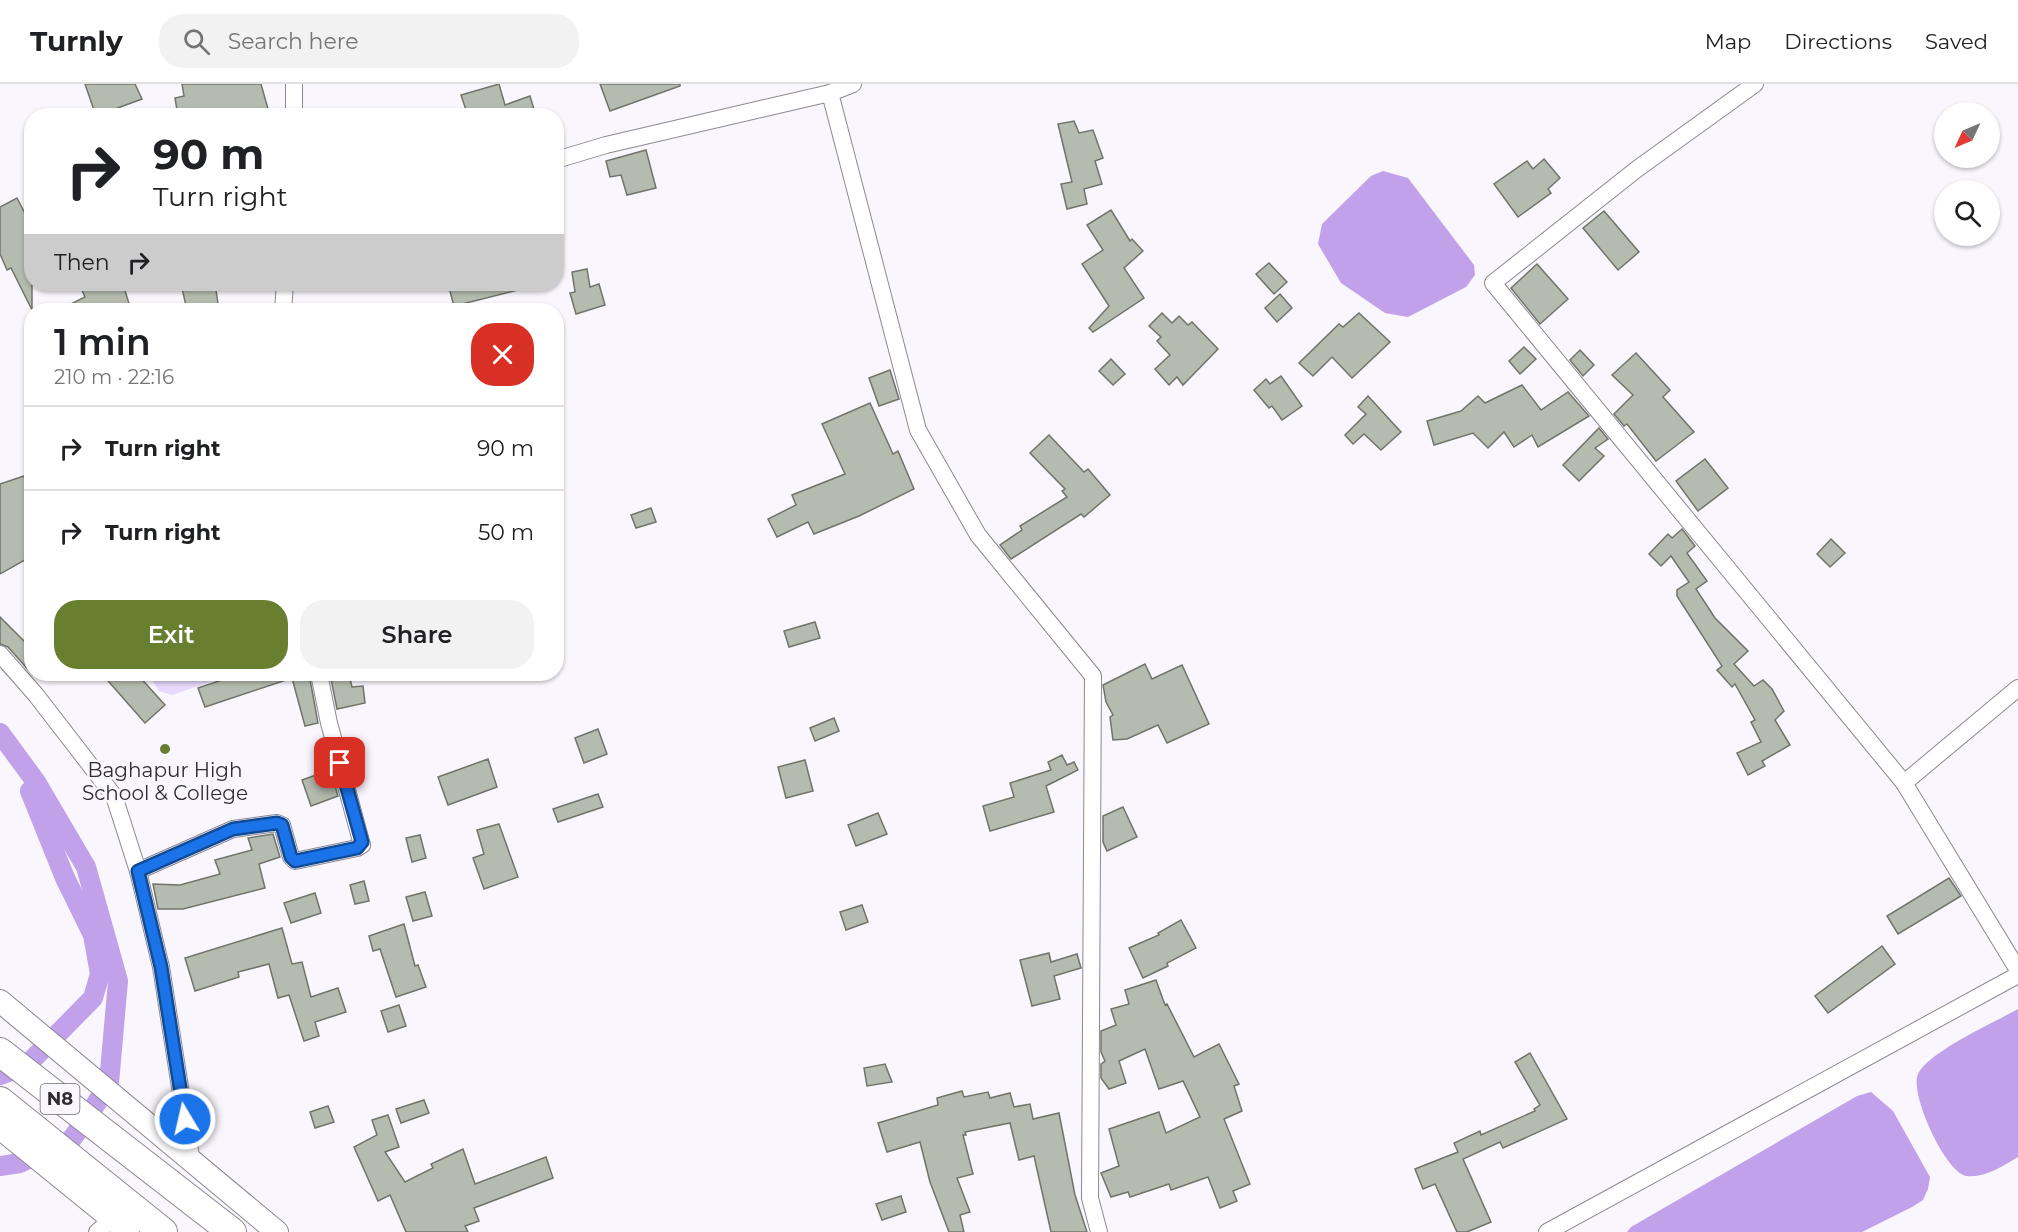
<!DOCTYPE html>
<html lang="en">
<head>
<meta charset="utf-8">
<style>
  :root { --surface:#fff; --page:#f2f2f2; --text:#202124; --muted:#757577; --line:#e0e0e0; --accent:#687f30 }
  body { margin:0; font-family:Montserrat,sans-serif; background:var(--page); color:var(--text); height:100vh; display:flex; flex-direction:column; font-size:22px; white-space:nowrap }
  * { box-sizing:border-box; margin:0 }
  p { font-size:20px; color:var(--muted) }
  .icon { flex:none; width:33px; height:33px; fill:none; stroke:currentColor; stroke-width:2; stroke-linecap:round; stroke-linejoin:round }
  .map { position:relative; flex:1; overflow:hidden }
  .drawer { position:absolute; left:24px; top:219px; width:540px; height:378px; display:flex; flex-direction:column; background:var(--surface); border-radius:24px; box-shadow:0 2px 4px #0004 }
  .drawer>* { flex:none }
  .guide { position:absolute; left:24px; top:24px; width:540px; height:183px; border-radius:24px; box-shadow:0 2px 4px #0004; background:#fff; color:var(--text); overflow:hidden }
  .needle { width:39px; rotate:226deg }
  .controls { position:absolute; left:1934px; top:18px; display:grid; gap:12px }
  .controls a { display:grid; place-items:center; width:66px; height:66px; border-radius:50%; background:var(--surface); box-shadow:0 2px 4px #0004; font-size:30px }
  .pin { position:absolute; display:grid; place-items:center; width:51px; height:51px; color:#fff; margin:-26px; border-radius:12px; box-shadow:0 3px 9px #0006 }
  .me { position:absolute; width:66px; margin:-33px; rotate:351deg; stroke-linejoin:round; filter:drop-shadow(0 0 4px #0008) }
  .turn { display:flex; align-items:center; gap:21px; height:126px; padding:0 30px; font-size:27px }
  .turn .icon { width:78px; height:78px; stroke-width:2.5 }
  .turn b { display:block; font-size:42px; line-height:51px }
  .then { display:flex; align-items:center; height:57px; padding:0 30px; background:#0003; gap:12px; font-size:22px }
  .round { display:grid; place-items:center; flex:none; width:63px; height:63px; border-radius:24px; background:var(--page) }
  .summary { display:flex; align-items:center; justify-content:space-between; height:102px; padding:0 30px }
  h1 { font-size:36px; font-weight:600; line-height:45px }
  .action { display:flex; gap:12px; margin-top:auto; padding:12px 30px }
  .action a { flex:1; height:69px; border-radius:24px; background:var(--accent); color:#fff; font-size:24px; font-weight:600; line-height:69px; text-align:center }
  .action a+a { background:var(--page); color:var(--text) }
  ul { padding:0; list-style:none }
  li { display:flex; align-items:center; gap:18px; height:84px; padding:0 30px; border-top:2px solid var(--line) }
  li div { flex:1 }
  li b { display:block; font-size:22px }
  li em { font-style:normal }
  header { display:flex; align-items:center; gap:36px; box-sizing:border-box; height:84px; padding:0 30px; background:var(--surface); border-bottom:2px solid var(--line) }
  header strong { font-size:28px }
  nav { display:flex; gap:33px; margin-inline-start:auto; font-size:21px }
  .search { width:420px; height:54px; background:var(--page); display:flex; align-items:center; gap:15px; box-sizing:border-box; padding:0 21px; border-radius:24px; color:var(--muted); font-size:22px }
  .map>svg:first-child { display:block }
  .green { fill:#e7d8fd }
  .water { fill:#c1a1ea }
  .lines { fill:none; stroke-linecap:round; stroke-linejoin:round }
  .canal { stroke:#c1a1ea; stroke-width:20 }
  .building { fill:#b6bbaf; stroke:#707469; stroke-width:1.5 }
  .street-casing { stroke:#8c8893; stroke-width:18 }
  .secondary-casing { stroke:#8c8893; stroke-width:24 }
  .highway-casing { stroke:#8c8893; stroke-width:30 }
  .street { stroke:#fff; stroke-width:16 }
  .secondary { stroke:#fff; stroke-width:22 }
  .highway { stroke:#fff; stroke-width:28 }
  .route-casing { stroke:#114b97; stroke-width:15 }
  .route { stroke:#1a73e8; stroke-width:10 }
  .poi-dot { fill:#687f30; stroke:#f9f6fd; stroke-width:2 }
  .labels { text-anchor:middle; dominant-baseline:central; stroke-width:5; stroke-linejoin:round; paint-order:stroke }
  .shield { fill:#f9f6fd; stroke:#6c696f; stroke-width:1.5 }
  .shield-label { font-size:18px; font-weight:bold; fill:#2f2d32 }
  .poi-label { font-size:20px; fill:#2f2d32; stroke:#f9f6fd }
</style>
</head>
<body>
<header>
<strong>Turnly</strong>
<div class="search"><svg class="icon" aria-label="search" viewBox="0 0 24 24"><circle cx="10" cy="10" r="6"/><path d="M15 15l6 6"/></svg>Search here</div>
<nav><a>Map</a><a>Directions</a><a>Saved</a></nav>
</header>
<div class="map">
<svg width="2018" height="1148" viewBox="0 0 2018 1148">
  <rect width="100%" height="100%" fill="#f9f6fd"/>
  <polygon class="green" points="148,590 233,590 172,611 159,607"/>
  <g class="water">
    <polygon points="1383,87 1408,94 1474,181 1475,191 1466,203 1408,233 1385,229 1341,199 1318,160 1322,140 1371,92"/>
    <path d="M2018,925V1073C2003,1082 1985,1094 1967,1092C1946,1090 1909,1009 1918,990C1928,968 1995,938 2018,925Z"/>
    <polygon points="1871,1008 1893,1027 1930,1093 1928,1105 1923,1116 1912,1123 1862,1148 1627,1148 1631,1143 1857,1012"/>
  </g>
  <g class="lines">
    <g class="canal">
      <polyline points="0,649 36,698 86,783 118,897 109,999 87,1034 71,1056 20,1079 0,1082"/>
      <polyline points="0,991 27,981 93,914 100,890 93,851 65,794 30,707"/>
    </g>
  </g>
  <g class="building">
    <polygon points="85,0 135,0 142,15 96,32"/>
    <polygon points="182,0 261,0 270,32 178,32 175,14 184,12"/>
    <polygon points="499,0 505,21 530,12 536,32 468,32 461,11"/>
    <polygon points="600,0 680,0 680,2 610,27"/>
    <polygon points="1074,37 1079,49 1093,46 1103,74 1095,77 1102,100 1084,105 1087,120 1067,125 1061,100 1072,98 1058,40"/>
    <polygon points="646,66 656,104 627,111 621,91 610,93 606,77"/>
    <polygon points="1544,75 1560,94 1548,105 1551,109 1518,133 1494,100 1527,77 1533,85"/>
    <polygon points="17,114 32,143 32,226 11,184 7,186 0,170 0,123"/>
    <polygon points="1111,126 1130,157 1132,155 1143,167 1124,184 1144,214 1093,248 1089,244 1109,222 1082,180 1103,166 1087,141"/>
    <polygon points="1604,127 1639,168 1618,186 1583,144"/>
    <polygon points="1269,179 1287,198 1274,210 1256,190"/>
    <polygon points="1537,180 1568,215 1540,240 1511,204"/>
    <polygon points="587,185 590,203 599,200 605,221 576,230 570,209 575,208 572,188"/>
    <polygon points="79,200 123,200 131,226 59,226 85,213"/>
    <polygon points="181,200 215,200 219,226 187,226"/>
    <polygon points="448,200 521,200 522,205 454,222"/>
    <polygon points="1280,210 1292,224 1277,238 1265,224"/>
    <polygon points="1162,229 1172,239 1179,232 1188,241 1192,238 1218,265 1183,301 1177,293 1169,301 1155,285 1170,271 1157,257 1161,253 1149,242"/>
    <polygon points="1359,229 1390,258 1352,294 1332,273 1313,292 1299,279 1339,240 1343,243"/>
    <polygon points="1524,263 1536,275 1520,290 1509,277"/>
    <polygon points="1580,266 1594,281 1583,292 1570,276"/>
    <polygon points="1636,269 1670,306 1663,313 1694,348 1656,377 1627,340 1624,342 1614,330 1633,311 1612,291"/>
    <polygon points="1111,275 1125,290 1113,301 1099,287"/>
    <polygon points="890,286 899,315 879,322 869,294"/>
    <polygon points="1281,292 1302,322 1282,336 1272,322 1269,324 1254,306 1266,295 1270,300"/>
    <polygon points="1522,301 1541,326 1568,308 1589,332 1538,363 1532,351 1514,363 1504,348 1488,364 1473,349 1434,361 1427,337 1461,327 1478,312 1485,319"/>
    <polygon points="1368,312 1401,348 1381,366 1364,350 1353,360 1345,351 1366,330 1358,323"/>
    <polygon points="870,319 893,370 898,367 914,405 859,432 814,450 808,438 777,453 768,435 796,421 792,411 845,390 822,340"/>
    <polygon points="1599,344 1608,355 1595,364 1604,372 1579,397 1563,381"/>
    <polygon points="1049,351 1084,388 1088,385 1110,411 1084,433 1081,430 1011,475 1000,461 1022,446 1020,442 1067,413 1062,407 1065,405 1030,369"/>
    <polygon points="1705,375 1728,404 1698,427 1676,397"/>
    <polygon points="24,392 32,415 32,472 0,490 0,400"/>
    <polygon points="651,424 656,438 636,444 631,431"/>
    <polygon points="1682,445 1695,462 1687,469 1707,497 1696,505 1715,534 1748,567 1734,580 1754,602 1763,596 1772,605 1784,627 1775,636 1790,661 1762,677 1765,682 1748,691 1737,669 1761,658 1751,638 1755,636 1735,600 1732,603 1717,586 1722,582 1677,512 1677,506 1689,498 1671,472 1661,482 1649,470 1668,450 1672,454"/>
    <polygon points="1831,455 1845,469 1830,483 1817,470"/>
    <polygon points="0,533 28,561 25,564 27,566 32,563 32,590 8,563 0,560"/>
    <polygon points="815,538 820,554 789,563 784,547"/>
    <polygon points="1145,580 1152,595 1182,581 1209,640 1167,659 1158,641 1127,655 1113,656 1110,633 1113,631 1106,618 1103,601"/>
    <polygon points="102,590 137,590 165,621 145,639"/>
    <polygon points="240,590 309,590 318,639 305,642 292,594 205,623 198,604"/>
    <polygon points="330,590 349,590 352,603 363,602 365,619 337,625"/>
    <polygon points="834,634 839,647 815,657 810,644"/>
    <polygon points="598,645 607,670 584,679 575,654"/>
    <polygon points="1062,671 1067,681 1074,678 1078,686 1046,702 1054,728 990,747 983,722 1014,713 1010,699 1051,686 1048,678"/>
    <polygon points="488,675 497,703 448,721 438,693"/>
    <polygon points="805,676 813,707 786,714 778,683"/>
    <polygon points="330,686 338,712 311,722 302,696"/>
    <polygon points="598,710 603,723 558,738 553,725"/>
    <polygon points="1123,723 1137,753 1107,767 1103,758 1103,732"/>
    <polygon points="878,729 887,750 856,762 848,741"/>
    <polygon points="499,740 518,793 484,805 473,774 484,770 477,746"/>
    <polygon points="273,750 280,773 259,780 265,804 183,825 158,825 153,800 180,801 220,790 215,776 252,766 248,754"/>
    <polygon points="420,751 426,774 412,778 406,754"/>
    <polygon points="1949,794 1961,812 1898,850 1887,832"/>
    <polygon points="364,797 369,817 355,820 350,801"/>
    <polygon points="425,808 432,832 413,837 406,813"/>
    <polygon points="315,809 321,829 291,839 284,819"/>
    <polygon points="862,821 868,838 846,846 840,828"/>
    <polygon points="1181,836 1196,864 1167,879 1168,882 1143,894 1129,864 1159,851 1158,849"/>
    <polygon points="404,840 415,882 418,881 426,903 396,913 380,865 373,867 369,852"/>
    <polygon points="282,844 292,880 302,878 311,913 338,904 346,928 315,938 319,952 304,957 289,911 278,914 269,880 238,888 239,893 195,907 185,874"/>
    <polygon points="1882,862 1895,880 1828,929 1815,912"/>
    <polygon points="1049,869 1051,878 1077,870 1081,884 1054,892 1060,915 1032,922 1020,876"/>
    <polygon points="1156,896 1165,921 1167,920 1194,973 1219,960 1239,1000 1234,1002 1242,1027 1224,1035 1250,1100 1233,1107 1237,1117 1220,1124 1208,1093 1171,1106 1169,1100 1130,1113 1128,1108 1111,1113 1101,1089 1119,1082 1109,1045 1159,1028 1166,1049 1200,1033 1183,997 1159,1005 1145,965 1119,977 1126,999 1109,1005 1101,994 1101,980 1105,977 1101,968 1101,947 1116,941 1111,925 1129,920 1125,906"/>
    <polygon points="399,921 406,942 388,948 381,927"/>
    <polygon points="1530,969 1567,1035 1503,1064 1500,1058 1463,1075 1491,1138 1467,1148 1457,1148 1435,1100 1423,1105 1415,1085 1458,1068 1454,1059 1480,1047 1481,1051 1535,1027 1534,1025 1540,1021 1515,978"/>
    <polygon points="885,980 892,998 867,1002 864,984"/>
    <polygon points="962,1007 964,1013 988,1008 990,1014 1010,1009 1014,1023 1030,1020 1033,1035 1059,1029 1075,1111 1087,1148 1051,1148 1034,1072 1019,1076 1010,1039 965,1048 966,1051 963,1051 973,1090 957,1094 970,1128 960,1131 964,1148 949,1148 930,1098 920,1058 887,1068 878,1039 938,1021 937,1014"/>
    <polygon points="424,1016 429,1029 401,1039 396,1025"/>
    <polygon points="328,1022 334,1038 315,1044 310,1028"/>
    <polygon points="388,1031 399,1063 385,1068 405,1098 433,1084 431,1080 463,1065 475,1100 546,1073 553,1094 474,1124 479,1137 465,1142 468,1148 406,1148 390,1111 378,1117 354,1063 377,1051 372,1036"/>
    <polygon points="901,1112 906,1128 882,1136 876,1120"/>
  </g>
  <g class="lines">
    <g class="street-casing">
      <g id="street">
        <polyline points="1755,0 1637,85 1493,199 1904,699"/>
        <polyline points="830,9 918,346 978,451 1093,592 1090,1114 1099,1148"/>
        <polyline points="294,32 294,0"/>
        <polyline points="556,76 606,61 830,9 853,0"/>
        <polyline points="283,226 285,200"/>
        <polyline points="0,570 36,611 114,712 138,787 161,883 192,1079"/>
        <polyline points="2018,604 1904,699 2018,886"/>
        <polyline points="138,787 233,745 277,739 282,741 291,773 295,777 357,764 362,761 329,639 319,590"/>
        <polyline points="97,1148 112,1135"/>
        <polyline points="1547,1148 2018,891"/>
      </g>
    </g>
    <g class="secondary-casing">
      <g id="secondary">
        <polyline points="0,917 277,1148"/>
        <polyline points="0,1044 128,1148"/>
      </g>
    </g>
    <g class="highway-casing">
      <g id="highway">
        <polyline points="0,968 232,1148"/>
        <polyline points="0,1017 163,1148"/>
      </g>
    </g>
    <use href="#street" class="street"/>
    <use href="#secondary" class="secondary"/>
    <use href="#highway" class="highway"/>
  </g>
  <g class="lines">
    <g class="route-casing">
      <polyline id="route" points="185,1035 161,883 138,787 233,745 277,739 282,741 291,773 295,777 357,764 362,758 340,679"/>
    </g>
    <use href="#route" class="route"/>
  </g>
  <circle class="poi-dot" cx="165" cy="665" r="6"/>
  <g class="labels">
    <rect class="shield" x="40.5" y="1000" width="39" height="30" rx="4.5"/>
    <g class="shield-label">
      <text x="60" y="1015">N8</text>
    </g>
    <g class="poi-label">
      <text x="165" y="686">Baghapur High<tspan x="165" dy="23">School &amp; College</tspan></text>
    </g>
  </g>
</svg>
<div class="controls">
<a><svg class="needle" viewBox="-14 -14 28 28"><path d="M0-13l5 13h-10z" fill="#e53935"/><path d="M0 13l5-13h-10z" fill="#757577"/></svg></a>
<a><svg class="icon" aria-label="search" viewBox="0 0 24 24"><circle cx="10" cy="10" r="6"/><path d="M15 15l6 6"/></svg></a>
</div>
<div class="pin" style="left:340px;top:679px;background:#d93025"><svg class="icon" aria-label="arrive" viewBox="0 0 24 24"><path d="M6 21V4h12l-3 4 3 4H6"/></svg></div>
<svg class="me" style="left:185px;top:1035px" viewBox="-20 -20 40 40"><circle r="17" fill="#1a73e8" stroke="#fff" stroke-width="3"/><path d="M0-11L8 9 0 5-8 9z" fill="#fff"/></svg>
<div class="guide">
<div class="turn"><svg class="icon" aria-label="right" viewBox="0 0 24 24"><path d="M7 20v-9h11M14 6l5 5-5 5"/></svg><div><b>90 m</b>Turn right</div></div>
<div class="then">Then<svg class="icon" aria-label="right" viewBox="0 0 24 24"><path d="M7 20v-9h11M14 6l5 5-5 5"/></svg></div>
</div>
<section class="drawer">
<div class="summary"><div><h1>1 min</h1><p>210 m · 22:16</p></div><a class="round" style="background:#d93025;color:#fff"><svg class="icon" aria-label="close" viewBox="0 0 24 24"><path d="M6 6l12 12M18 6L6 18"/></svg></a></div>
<ul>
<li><svg class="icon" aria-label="right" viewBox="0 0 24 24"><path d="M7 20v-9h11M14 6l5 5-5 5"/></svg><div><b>Turn right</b></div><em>90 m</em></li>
<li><svg class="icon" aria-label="right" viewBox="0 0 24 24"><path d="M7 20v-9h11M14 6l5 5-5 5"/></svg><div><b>Turn right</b></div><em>50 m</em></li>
</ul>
<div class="action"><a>Exit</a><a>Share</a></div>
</section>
</div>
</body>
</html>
